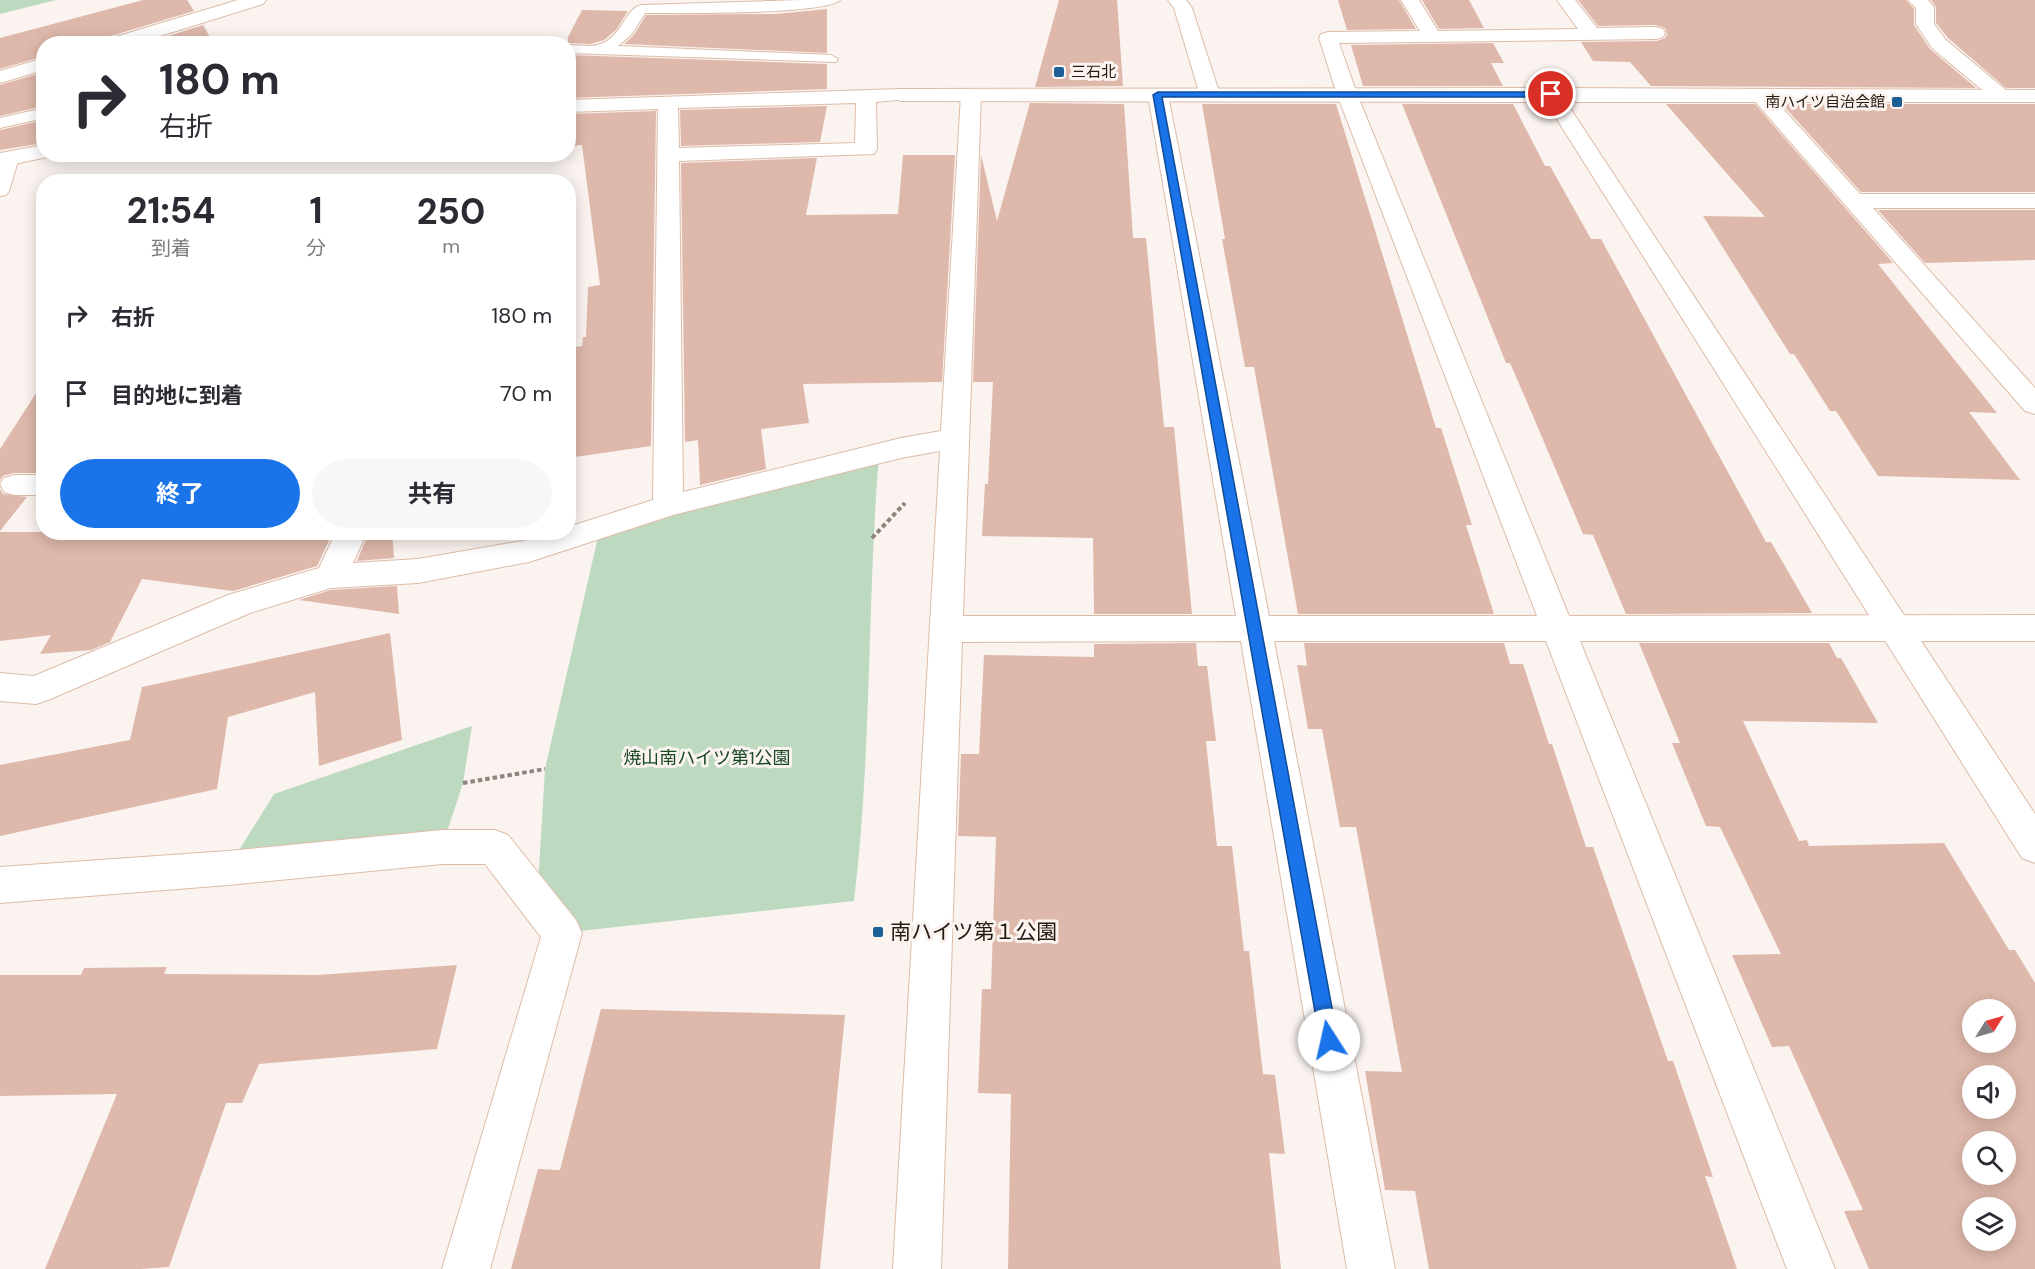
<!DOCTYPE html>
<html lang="ja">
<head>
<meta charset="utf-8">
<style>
  :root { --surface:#fff; --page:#f7f7f7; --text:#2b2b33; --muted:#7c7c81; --accent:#1a73e8 }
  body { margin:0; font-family:"DM Sans","Noto Sans JP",sans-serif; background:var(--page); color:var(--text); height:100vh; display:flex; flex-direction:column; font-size:22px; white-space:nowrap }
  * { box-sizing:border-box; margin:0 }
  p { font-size:20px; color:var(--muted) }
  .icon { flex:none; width:33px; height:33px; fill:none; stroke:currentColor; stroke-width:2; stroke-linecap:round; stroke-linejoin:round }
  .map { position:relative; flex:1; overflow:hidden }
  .panel { position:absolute; left:36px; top:174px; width:540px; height:366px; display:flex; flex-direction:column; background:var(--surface); border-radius:24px; box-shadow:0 3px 15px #0003 }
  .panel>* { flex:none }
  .guide { position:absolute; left:36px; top:36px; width:540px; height:126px; border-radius:24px; box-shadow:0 3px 15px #0003; background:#fff; color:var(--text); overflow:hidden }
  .needle { width:39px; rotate:53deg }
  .fabs { position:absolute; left:1962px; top:999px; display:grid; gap:12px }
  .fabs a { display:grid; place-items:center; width:54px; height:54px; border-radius:50%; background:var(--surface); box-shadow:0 3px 15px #0003; font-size:30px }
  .pin { position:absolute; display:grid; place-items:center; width:51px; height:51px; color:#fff; margin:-26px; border:3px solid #fff; border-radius:50%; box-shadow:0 2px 6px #0007 }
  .me { position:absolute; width:66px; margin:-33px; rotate:350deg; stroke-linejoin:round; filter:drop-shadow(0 0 4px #0008) }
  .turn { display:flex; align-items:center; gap:21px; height:126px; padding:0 24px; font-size:27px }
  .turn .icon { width:78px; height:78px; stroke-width:2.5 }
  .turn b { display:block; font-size:42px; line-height:51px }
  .eta { display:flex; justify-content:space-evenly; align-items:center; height:102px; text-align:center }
  .eta b { font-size:36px; font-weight:700; line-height:42px }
  .action { display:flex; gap:12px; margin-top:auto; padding:12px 24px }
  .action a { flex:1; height:69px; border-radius:36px; background:var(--accent); color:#fff; font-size:24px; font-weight:700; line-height:69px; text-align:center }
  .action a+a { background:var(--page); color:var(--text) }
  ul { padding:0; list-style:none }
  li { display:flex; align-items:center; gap:18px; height:78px; padding:0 24px }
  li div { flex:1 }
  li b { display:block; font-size:22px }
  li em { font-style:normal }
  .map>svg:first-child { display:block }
  .green { fill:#bddac1 }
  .building { fill:#deb8ab; fill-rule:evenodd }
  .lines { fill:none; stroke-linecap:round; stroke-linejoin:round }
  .service-casing { stroke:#ddbca7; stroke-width:2 }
  .minor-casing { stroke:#ddbca7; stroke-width:2 }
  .tertiary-casing { stroke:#ddbca7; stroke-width:2 }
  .path { stroke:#8d837d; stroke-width:4; stroke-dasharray:4.5 3; stroke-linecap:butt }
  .service { fill:#fff; fill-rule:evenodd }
  .minor { fill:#fff; fill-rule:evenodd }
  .tertiary { fill:#fff; fill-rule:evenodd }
  .route { fill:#1a73e8; stroke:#114b97; stroke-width:1.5 }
  .poi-dot { fill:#1c5f94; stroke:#faf3ef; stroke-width:2 }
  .labels { text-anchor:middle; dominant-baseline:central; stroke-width:6; stroke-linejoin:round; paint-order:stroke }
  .far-poi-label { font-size:15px; fill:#261a12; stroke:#faf3ef; text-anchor:start }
  .park-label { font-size:18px; fill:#194825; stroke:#faf3ef }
  .near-poi-label { font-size:21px; fill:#261a12; stroke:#faf3ef; text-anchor:start }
</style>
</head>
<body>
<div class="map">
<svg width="2035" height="1269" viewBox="0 0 2035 1269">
  <rect width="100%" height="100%" fill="#faf3ef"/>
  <g class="green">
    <polygon points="0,0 56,0 0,14"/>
    <path d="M879,454C867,603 872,753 854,901L562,933L537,902L545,769L600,528Z"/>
    <polygon points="472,726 463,783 442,847 228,868 274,794"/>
  </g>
  <g class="building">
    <polygon points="143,0 187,0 194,11 104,38 101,44 44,44 44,56 0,69 0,38"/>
    <polygon points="1059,0 1117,0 1123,86 1035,87"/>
    <polygon points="1338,0 1399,0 1416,29 1347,30"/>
    <polygon points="1422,0 1469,0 1484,28 1439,29"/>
    <polygon points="1578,0 1906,0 1914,9 1914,25 1930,49 1976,88 1651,86 1630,62 1593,61 1581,42 1657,41 1665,38 1667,34 1665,28 1656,25 1598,26"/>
    <polygon points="1931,0 2035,0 2035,88 2006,88 1948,38 1936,23 1936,7"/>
    <polygon points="827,9 827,53 624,44 634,35 646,15 776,14"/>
    <polygon points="582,10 628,11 616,30 604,40 590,44 568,43 568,37"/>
    <polygon points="203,25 214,44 143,44"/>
    <polygon points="1493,43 1504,63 1491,63 1503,86 1363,86 1351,45"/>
    <polygon points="568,55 827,64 827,89 568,98"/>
    <polygon points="44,72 44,106 0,116 0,85"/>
    <polygon points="1030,103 1124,104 1133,238 1146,238 1164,427 1174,427 1192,614 1094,614 1093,538 982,536 985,484 988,484 993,382 973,382 981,155 997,221"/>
    <polygon points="1202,104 1336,104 1436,428 1441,428 1472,525 1466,525 1494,614 1298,614 1254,367 1245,367 1222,239 1225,239"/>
    <polygon points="1402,104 1513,104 1545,166 1550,166 1591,239 1601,239 1766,542 1771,542 1812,613 1626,614 1593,535 1583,534 1533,416 1510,363 1506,363"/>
    <polygon points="1666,104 1755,104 1893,263 1878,264 1997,413 1969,412 2020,480 1878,476 1836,411 1830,411 1794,354 1790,354 1703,216 1765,217"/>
    <polygon points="1782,104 2035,104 2035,192 1861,192"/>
    <polygon points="827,106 820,142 681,146 680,110"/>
    <polygon points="656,111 651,446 568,458 568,348 582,346 583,337 586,337 588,287 600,285 582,145 568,146 568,114"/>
    <polygon points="44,120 44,143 0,150 0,130"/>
    <polygon points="903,155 955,155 942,382 803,384 809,423 761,429 766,469 700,485 698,440 685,442 681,163 817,158 806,215 898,214"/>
    <polygon points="1878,210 2035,210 2035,260 1925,263"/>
    <polygon points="44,381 44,473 13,473 3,476 0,480 0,449"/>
    <polygon points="0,489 3,494 27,497 0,531"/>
    <polygon points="0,532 333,532 317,566 233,591 142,579 110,642 91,650 40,654 51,635 0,641"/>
    <polygon points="369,532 392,532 394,558 357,561"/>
    <polygon points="397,586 399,614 299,600 331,590"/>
    <polygon points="390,633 402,740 319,766 315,692 228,717 217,789 0,836 0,765 130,740 142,687"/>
    <polygon points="1196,643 1198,666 1207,666 1216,741 1206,741 1217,846 1232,846 1244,951 1249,951 1263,1074 1275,1075 1285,1154 1269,1153 1281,1269 1008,1269 1011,1094 978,1093 982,989 991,989 996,837 958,836 961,754 979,754 984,655 1094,657 1094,644"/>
    <polygon points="1304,643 1504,643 1510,664 1523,664 1549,744 1552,744 1586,847 1593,847 1668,1061 1673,1061 1713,1177 1705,1176 1737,1269 1429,1269 1415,1191 1385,1190 1365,1071 1402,1072 1356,827 1340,827 1322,729 1308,729 1297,665 1307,666"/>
    <path d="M1639,643H1829L1837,658H1841L1878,723L1743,721L1799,841L1807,840L1809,846L1944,843L2009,950H2015L2035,983V1269H1869L1844,1211L1863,1210L1789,1046L1772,1047L1732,955L1781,954L1720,827L1706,826L1672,743H1680ZM1972,1010H2006V1042H1972ZM1972,1076H2006V1108H1972ZM1972,1142H2006V1174H1972ZM1972,1208H2006V1240H1972Z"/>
    <polygon points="457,965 437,1049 259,1064 242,1103 226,1103 169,1267 141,1269 45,1269 117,1094 0,1096 0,975 81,975 84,968 167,967 164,974 318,975"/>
    <polygon points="601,1009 845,1015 820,1269 511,1269 538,1169 560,1170"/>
  </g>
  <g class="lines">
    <g class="service-casing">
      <g id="service">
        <path d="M801,0H840C825,15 674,13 645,13L632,34L618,46L831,55L838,59L836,62L568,53V45C577,45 589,47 597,45C622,40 624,9 641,5Z"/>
        <polygon points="44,108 44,118 0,128 0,118"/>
        <polygon points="11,153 19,158 9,191 6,195 0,196 0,166 5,154"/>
      </g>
    </g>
    <g class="minor-casing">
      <g id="minor">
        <polygon points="1168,0 1186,0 1192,8 1220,95 1217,99 1203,99 1200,95 1174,8"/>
        <path d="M1401,0H1419L1438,31L1578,29L1557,0H1575L1597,28L1656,27L1663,29L1665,33L1663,37L1656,39L1339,43L1357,94L1569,616L2035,615V641H1580L1835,1269H1787L1546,641H1274L1395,1269H1347L1241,641L962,642L941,1269H893L940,451L901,458L673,515L529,562L418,583L331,588L250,613L48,700L36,704L0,701V673L34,676L228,595L319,568L336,532H367L353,563L418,559L528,540L551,532H568V527L653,500L658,109L568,112V100L901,89L908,91L911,95L908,99L876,102L877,149L874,154L679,161L683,492L901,438L941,431L961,95L964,91H978L981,95L963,616H1236L1148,95L1151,91H1165L1168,95L1269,616H1537L1337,94L1319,38L1321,34L1328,32L1420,31ZM856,103L855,143L679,148L678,108Z"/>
        <polygon points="1908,0 1928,0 1934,7 1934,24 1946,40 2007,91 2010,95 2007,99 1993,99 1932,48 1916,24 1916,8"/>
        <polygon points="1760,89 1767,91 1860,194 2035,194 2035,208 1873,208 2035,388 2035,414 2025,411 1753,99 1750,95 1753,91"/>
        <polygon points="44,145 44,154 52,156 0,167 0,153"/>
        <polygon points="14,475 44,475 44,495 14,495 4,492 0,484 4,478"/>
        <polygon points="442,830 495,830 508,835 576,920 582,933 490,1269 442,1269 541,937 485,864 442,864 228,885 0,903 0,867 228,851"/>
      </g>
    </g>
    <g class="tertiary-casing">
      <g id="tertiary">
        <polygon points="238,0 266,0 263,4 134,44 103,44 105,40"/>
        <polygon points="44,58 44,70 0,83 0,71"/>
        <polygon points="1551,88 2035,90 2035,102 1566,102 2035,814 2035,863 2022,858 1546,102 901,101 894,99 891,95 894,91 901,89"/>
      </g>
    </g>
    <g class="path">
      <polyline points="872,538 905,503"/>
      <polyline points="463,783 545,769"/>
    </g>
    <use href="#service" class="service"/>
    <use href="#minor" class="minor"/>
    <use href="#tertiary" class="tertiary"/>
  </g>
  <polygon class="route" points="1158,92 1551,92 1555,94 1551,97 1162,97 1338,1040 1336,1046 1329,1049 1323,1046 1320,1040 1153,95"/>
  <g class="poi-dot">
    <rect x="1053" y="66" width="12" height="12" rx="3"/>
    <rect x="1891" y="96" width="12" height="12" rx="3"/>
    <rect x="872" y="926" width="12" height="12" rx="3"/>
  </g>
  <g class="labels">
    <g class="far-poi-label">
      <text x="1071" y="72">三石北</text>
      <text x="1885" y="102" text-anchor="end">南ハイツ自治会館</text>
    </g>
    <g class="park-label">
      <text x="707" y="758">焼山南ハイツ第1公園</text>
    </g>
    <g class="near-poi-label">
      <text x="890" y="932">南ハイツ第１公園</text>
    </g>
  </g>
</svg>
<div class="fabs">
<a><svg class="needle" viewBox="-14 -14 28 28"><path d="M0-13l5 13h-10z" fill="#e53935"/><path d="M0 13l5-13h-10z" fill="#7c7c81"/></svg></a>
<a><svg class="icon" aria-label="sound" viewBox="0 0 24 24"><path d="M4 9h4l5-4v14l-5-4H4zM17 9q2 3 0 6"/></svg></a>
<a><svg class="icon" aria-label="search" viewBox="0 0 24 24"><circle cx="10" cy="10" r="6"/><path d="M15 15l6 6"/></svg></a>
<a><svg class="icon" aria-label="layers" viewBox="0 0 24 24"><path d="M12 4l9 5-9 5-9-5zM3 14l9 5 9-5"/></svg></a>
</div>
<div class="pin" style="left:1551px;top:94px;background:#d93025"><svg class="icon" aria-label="arrive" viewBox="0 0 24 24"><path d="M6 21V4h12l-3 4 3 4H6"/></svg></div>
<svg class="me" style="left:1329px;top:1040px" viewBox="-20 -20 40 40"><circle r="19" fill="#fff"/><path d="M0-13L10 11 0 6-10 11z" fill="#1a73e8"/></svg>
<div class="guide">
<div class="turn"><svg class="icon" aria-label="right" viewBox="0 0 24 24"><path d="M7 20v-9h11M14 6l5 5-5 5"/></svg><div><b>180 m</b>右折</div></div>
</div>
<section class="panel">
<div class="eta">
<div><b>21:54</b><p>到着</p></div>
<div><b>1</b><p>分</p></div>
<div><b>250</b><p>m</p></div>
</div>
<ul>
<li><svg class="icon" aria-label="right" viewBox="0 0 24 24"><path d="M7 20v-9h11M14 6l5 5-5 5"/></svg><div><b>右折</b></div><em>180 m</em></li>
<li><svg class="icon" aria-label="arrive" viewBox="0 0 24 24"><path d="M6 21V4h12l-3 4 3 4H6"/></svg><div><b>目的地に到着</b></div><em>70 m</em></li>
</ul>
<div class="action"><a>終了</a><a>共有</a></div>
</section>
</div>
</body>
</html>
